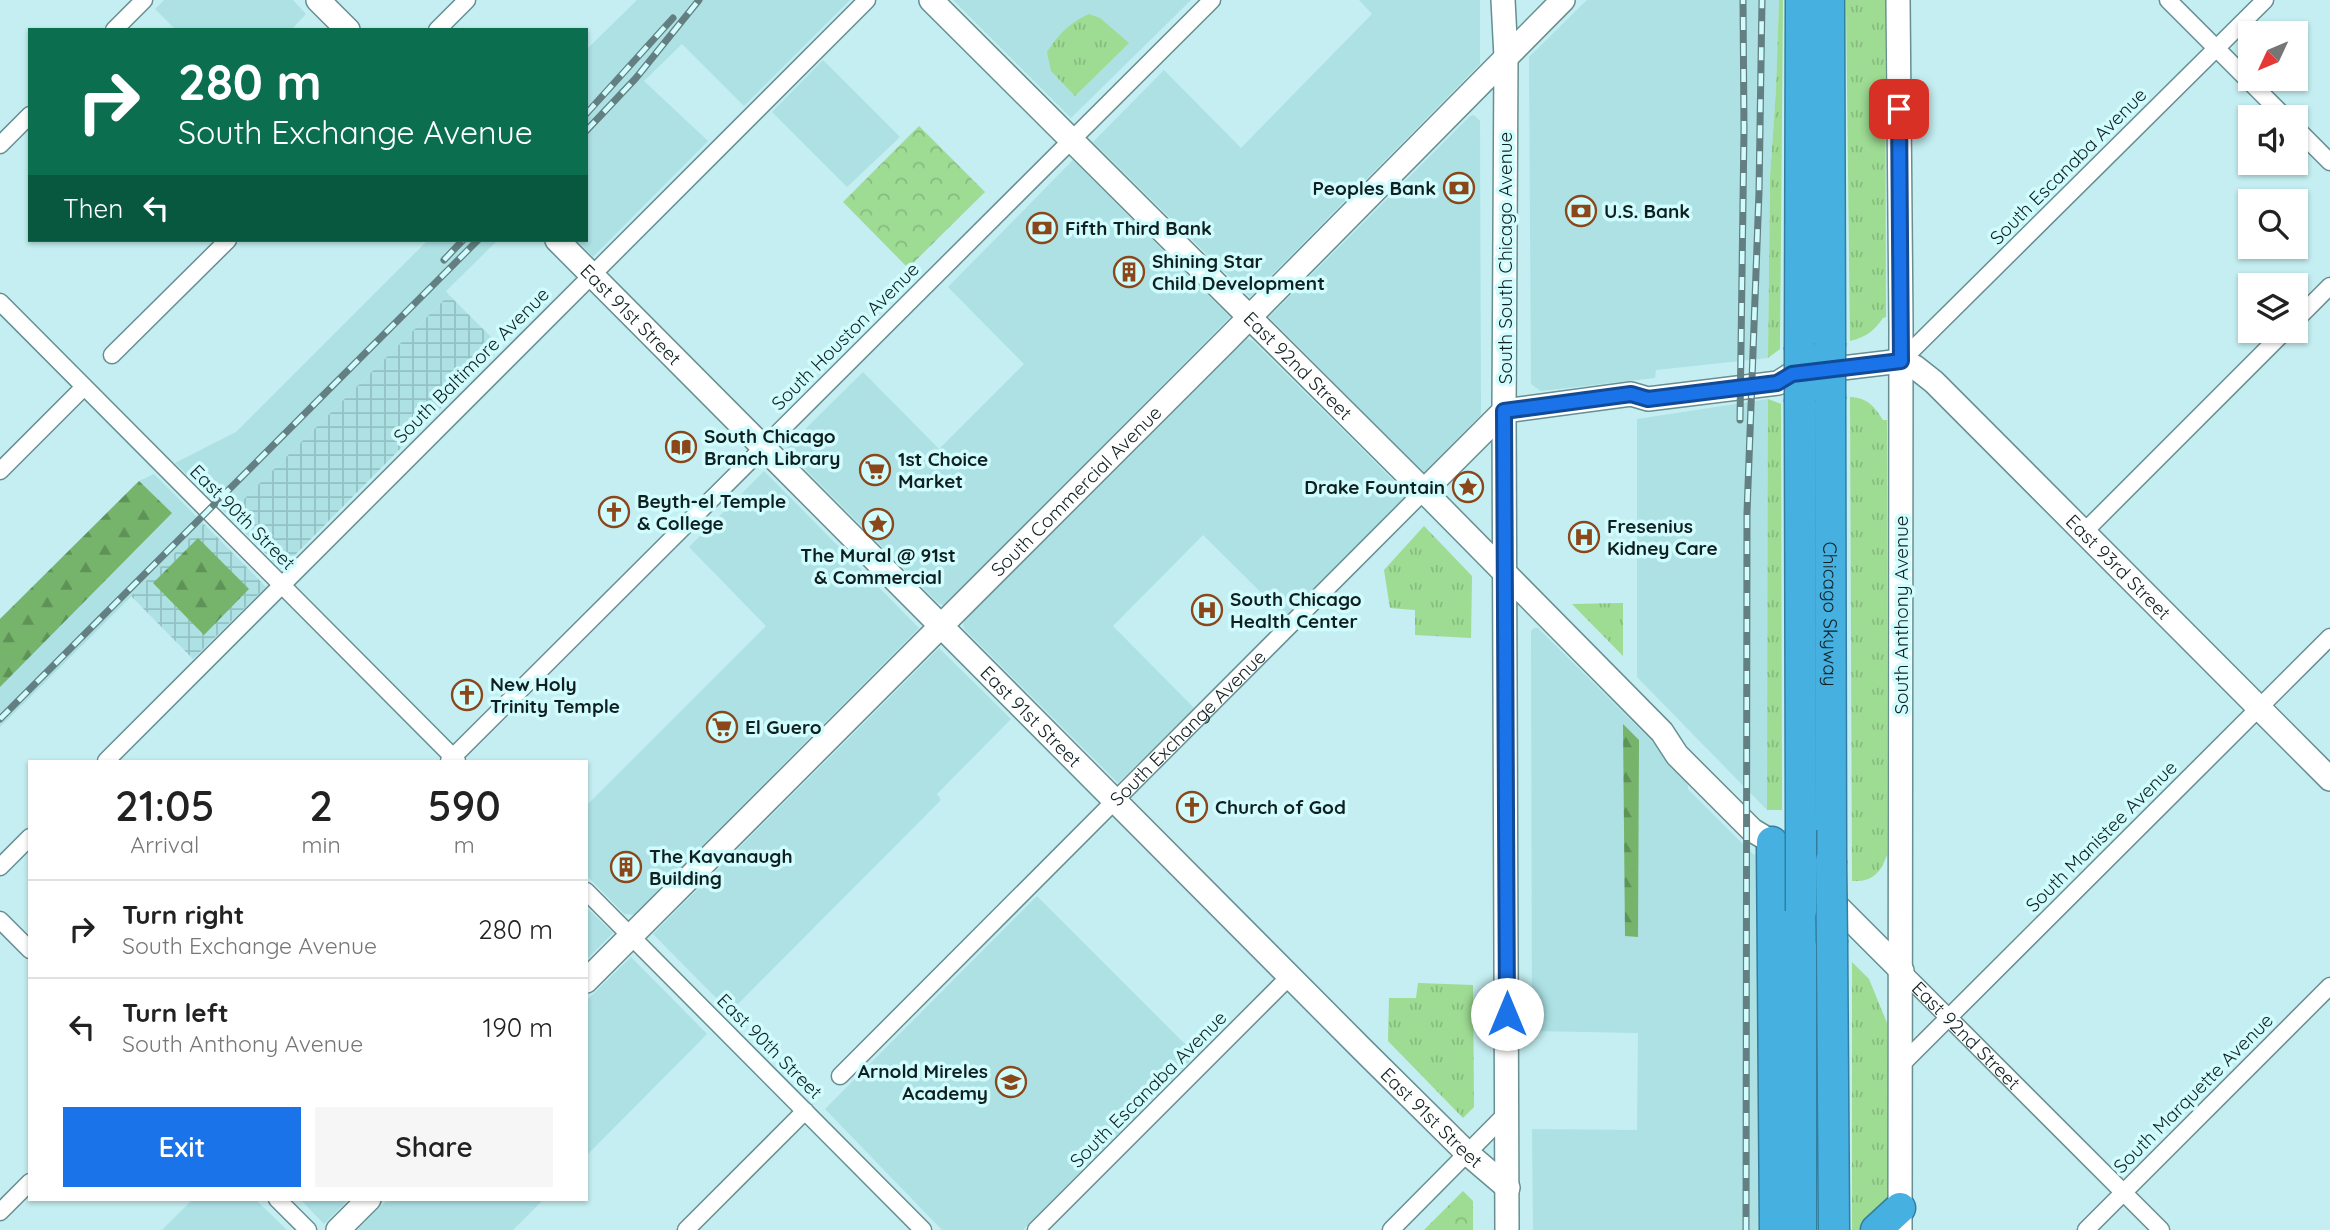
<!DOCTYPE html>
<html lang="en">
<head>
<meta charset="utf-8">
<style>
  :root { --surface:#fff; --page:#f6f6f6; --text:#222; --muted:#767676; --line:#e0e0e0; --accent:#1a73e8 }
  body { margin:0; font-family:Quicksand,sans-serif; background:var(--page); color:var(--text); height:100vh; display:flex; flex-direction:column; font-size:26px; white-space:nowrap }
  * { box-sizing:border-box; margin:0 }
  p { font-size:23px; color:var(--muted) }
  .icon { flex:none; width:38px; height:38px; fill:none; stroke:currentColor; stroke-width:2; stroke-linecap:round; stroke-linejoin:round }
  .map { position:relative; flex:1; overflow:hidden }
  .details { position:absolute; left:28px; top:760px; width:560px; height:441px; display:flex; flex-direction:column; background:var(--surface); border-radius:0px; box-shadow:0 2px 5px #0004 }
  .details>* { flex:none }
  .guide { position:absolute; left:28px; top:28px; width:560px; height:214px; border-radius:0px; box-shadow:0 2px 5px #0004; background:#0b6e4f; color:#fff; overflow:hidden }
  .needle { width:46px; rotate:226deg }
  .buttons { position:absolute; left:2238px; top:21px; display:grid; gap:14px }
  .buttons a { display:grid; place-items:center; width:70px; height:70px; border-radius:0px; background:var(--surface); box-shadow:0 2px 5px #0004; font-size:35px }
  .pin { position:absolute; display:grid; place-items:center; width:60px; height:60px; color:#fff; margin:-30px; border-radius:14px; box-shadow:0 4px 10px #0006 }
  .me { position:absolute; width:77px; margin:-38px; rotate:0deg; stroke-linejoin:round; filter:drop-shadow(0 0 5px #0008) }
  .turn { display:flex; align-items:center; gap:24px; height:147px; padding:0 35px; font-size:32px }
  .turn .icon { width:91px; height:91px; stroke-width:2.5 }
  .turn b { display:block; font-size:49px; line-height:60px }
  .then { display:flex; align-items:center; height:66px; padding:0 35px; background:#0003; gap:14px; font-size:26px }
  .eta { display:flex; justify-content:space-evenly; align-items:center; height:119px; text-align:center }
  .eta b { font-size:42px; font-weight:600; line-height:49px }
  .primary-button { display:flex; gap:14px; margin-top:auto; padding:14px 35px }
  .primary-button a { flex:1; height:80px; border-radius:0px; background:var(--accent); color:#fff; font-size:28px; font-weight:600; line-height:80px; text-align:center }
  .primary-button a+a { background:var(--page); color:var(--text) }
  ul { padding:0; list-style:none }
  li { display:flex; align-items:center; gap:21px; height:98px; padding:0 35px; border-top:2px solid var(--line) }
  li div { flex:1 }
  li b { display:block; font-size:26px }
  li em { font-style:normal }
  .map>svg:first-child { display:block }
  .built { fill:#ade1e4 }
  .industrial { fill:url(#industrial-grid) }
  .grass { fill:url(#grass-tufts) }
  .forest { fill:url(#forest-firs) }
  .park { fill:url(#park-crowns) }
  .water { fill:url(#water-rules); stroke:#8098ba; stroke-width:2 }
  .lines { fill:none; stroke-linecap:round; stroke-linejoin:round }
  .street-casing { stroke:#678f91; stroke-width:19 }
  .secondary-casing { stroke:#678f91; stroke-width:26 }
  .highway-casing { stroke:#337e9e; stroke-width:33 }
  .street { stroke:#fff; stroke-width:16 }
  .secondary { stroke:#fff; stroke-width:23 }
  .highway { stroke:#46b1e1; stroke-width:30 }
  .rail-casing { stroke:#637f81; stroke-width:7 }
  .rail { stroke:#d1fcfe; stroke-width:4.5; stroke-dasharray:13; stroke-linecap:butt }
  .highway-bridge-casing { stroke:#337e9e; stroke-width:33; stroke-linecap:butt }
  .highway-bridge { stroke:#46b1e1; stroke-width:30 }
  .route-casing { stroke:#114b97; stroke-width:18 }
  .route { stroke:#1a73e8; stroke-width:12 }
  .labels { text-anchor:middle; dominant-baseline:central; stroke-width:7; stroke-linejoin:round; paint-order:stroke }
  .street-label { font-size:19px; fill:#102021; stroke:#d1fcfe }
  .poi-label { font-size:19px; font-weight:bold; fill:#102021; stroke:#d1fcfe; text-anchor:start }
</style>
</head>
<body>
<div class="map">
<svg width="2330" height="1230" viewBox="0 0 2330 1230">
  <defs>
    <pattern id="industrial-grid" width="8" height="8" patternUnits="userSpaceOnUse" patternTransform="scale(1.75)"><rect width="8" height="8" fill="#ade1e4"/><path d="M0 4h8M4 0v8" fill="none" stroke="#94c1c3"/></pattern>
    <pattern id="grass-tufts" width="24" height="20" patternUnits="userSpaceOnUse" patternTransform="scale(1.75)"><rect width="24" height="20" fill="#9edb93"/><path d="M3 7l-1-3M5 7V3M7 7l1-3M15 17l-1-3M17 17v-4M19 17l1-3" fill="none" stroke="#87bc7e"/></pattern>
    <pattern id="forest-firs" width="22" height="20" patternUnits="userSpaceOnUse" patternTransform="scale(1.75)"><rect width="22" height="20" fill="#75b46a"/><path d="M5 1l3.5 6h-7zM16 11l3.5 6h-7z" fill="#5f9257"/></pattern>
    <pattern id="park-crowns" width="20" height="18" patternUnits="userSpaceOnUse" patternTransform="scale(1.75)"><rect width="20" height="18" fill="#9edb93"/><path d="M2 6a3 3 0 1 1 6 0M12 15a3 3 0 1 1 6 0" fill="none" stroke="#87bc7e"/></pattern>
    <pattern id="water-rules" width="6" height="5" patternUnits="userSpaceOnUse" patternTransform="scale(1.75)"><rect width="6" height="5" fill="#b0ccfb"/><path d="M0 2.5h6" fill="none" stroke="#96afd7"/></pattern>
  </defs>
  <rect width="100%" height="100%" fill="#c4eef1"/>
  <g class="built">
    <polygon points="164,0 293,0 306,14 291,30 176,30 155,9"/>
    <polygon points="637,0 850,0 744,106 682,44 644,81 708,141 593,257 576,240 586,240 586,50"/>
    <polygon points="953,0 1191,0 1071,118"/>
    <polygon points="1359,0 1480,0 1480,64 1250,297 1093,142 1164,70 1241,148 1372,14"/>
    <polygon points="1587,0 1779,0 1776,89 1770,177 1768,358 1656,370 1655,378 1541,391 1531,384 1529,57"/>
    <polygon points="823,60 900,137 847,187 772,112"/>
    <polygon points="1474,115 1480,121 1481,415 1424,473 1269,317 1470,116"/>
    <polygon points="1073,160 1230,317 948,603 943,605 938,603 785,449 863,372 939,449 1024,364 948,287"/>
    <polygon points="428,240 498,240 446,291 449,295 228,515 175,463 236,432"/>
    <polygon points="1246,338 1253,341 1408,495 1285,616 1203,535 1113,626 1194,708 1118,783 965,630 963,625 964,619 1240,341"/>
    <polygon points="1768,399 1769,638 1767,810 1637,677 1637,419"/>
    <polygon points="764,471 919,628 697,851 696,860 637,915 624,914 586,875 586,806 766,626 689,547"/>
    <polygon points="154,474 204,524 0,727 0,619 139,481"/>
    <polygon points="1534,628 1538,628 1688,777 1688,789 1753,854 1757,855 1764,1230 1533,1230 1532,1129 1637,1130 1638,1033 1532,1031 1531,631"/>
    <polygon points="939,648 1011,719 937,794 941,800 730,1012 653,934"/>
    <polygon points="1037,896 1196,1055 1023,1230 942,1230 825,1109"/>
    <polygon points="586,907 613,933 586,960"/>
    <polygon points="631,957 707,1034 586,1156 586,1001"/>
    <polygon points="193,1199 255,1199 287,1230 162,1230"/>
    <polygon points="300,1199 349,1199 324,1224"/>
    <polygon points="388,1199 544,1199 513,1230 357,1230"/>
  </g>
  <g class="industrial">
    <polygon points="449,295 501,347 281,569 228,515"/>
    <polygon points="204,524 266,587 193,659 131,596"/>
  </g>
  <g class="grass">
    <polygon points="1779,0 1783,0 1780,349 1768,358 1770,177 1776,89"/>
    <path d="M1846,0H1885L1886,317L1883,318C1874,331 1866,337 1850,341Z"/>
    <path d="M1089,14L1100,18L1129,43L1075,96L1051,71L1047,52C1059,34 1069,23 1089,14Z"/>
    <path d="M1850,397C1868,398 1874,406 1883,420H1887V855C1880,874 1872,882 1852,881Z"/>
    <polygon points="1768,399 1781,404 1782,810 1767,810"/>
    <polygon points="1424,526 1472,576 1471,638 1415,635 1415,610 1390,608 1384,570"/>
    <polygon points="1623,603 1623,656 1572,604"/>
    <polygon points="1852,962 1869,979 1887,1023 1887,1201 1865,1230 1852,1230"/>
    <polygon points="1418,983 1473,985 1474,1107 1463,1118 1388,1041 1389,998 1416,998"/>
  </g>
  <g class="forest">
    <polygon points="139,481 172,513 0,687 0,619"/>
    <polygon points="198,538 249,589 204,635 153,583"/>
    <polygon points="1623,724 1639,740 1638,937 1625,936"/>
  </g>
  <g class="park">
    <polygon points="919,126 985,192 908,268 843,202"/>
    <polygon points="1463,1191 1473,1201 1473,1230 1424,1230"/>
  </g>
  <circle class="water" cx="1468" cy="488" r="13"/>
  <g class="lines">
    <g class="street-casing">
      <g id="street">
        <polyline points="2168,0 2285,117"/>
        <polyline points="114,30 144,0"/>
        <polyline points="437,30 467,0"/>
        <polyline points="2296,128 2330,162"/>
        <polyline points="0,145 30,115"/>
        <polyline points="0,302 457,761"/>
        <polyline points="2296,320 2330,286"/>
        <polyline points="112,355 228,240"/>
        <polyline points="1901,361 2265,0"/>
        <polyline points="0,471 84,387"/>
        <polyline points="2084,532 2285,331"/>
        <polyline points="106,761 867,0"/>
        <polyline points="449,761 1212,0"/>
        <polyline points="0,867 30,837"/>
        <polyline points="586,891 923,1230"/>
        <polyline points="0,920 30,950"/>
        <path id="s1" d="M1902,971L2161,1230"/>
        <polyline points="1902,1064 2330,637"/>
        <path id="s2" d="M840,1076L1424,491"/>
        <polyline points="277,1199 308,1230"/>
        <polyline points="0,1212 30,1182"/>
        <polyline points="686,1230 805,1111"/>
        <polyline points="1036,1230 1290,976"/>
        <polyline points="1391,1230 1507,1113"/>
        <polyline points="2086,1230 2330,986"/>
      </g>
    </g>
    <g class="secondary-casing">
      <g id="secondary">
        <polyline points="318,0 348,30"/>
        <path id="s3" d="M931,0L1424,491L1662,732L1677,755L1752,830L1772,842L1783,853"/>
        <polyline points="1503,0 1506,57 1504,411 1507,1230"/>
        <polyline points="1898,0 1901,326 1900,1230"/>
        <path id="s4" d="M557,240L1362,1049L1467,1153L1508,1188"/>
        <path id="s5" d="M1424,491L1504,411L1631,394L1648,399L1778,383L1792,374L1901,361L1915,367L1934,382L2330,779"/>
        <polyline points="1825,894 1902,971"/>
        <path id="s6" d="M586,981L1225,342L1563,0"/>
        <polyline points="338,1230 369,1199"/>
      </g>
    </g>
    <g class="highway-casing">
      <g id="highway">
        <polyline points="1829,0 1830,343"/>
        <polyline points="1800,347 1801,0"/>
        <path id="s7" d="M1830,399L1831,861"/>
        <polyline points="1800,402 1801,830"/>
        <polyline points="1772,842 1775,1230"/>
        <polyline points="1801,911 1801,1230"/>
        <polyline points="1832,943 1834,1230"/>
        <polyline points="1876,1230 1900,1208"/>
      </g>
    </g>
    <use href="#street" class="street"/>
    <use href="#secondary" class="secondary"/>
    <use href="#highway" class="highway"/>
    <g class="rail-casing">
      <g id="rail">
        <polyline points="586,114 673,18"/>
        <polyline points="586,131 636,78 699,0"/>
        <polyline points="444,260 463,240"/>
        <polyline points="1740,420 1744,129 1743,0"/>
        <polyline points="0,719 478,240"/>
        <polyline points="1746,1230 1747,513 1759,192 1762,0"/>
      </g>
    </g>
    <use href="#rail" class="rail"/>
    <g class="highway-bridge-casing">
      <g id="highway-bridge">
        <polyline points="1830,343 1830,399"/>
        <polyline points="1800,402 1800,347"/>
        <polyline points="1831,861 1832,943"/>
        <polyline points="1801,911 1801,830"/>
      </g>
    </g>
    <use href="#highway-bridge" class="highway-bridge"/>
  </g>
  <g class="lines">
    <g class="route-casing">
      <polyline id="route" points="1507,1014 1504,411 1631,394 1648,399 1777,383 1792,374 1901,361 1899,109"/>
    </g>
    <use href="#route" class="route"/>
  </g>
  <defs>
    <g id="bank-ring" transform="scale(1.575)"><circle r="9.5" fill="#d1fcfe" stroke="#8b471a" stroke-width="1.5"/><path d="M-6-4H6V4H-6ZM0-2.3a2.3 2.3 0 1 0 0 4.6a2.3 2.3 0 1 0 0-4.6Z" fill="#8b471a"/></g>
    <g id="building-ring" transform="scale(1.575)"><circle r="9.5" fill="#d1fcfe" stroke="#8b471a" stroke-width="1.5"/><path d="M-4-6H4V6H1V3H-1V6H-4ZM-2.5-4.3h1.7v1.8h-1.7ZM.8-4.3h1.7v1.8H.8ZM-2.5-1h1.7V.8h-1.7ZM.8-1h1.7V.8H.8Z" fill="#8b471a"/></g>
    <g id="library-ring" transform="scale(1.575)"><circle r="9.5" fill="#d1fcfe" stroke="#8b471a" stroke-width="1.5"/><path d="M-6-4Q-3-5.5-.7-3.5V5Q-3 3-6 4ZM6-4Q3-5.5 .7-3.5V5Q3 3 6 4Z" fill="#8b471a"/></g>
    <g id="supermarket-ring" transform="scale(1.575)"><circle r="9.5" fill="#d1fcfe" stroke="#8b471a" stroke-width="1.5"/><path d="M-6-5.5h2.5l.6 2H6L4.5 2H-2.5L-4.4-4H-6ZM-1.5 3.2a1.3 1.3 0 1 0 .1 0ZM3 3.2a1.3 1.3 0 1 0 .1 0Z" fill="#8b471a"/></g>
    <g id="sight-ring" transform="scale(1.575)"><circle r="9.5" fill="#d1fcfe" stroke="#8b471a" stroke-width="1.5"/><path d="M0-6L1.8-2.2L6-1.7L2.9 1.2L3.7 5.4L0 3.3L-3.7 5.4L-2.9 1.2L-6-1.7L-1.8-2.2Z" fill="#8b471a"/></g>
    <g id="church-ring" transform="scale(1.575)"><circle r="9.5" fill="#d1fcfe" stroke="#8b471a" stroke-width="1.5"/><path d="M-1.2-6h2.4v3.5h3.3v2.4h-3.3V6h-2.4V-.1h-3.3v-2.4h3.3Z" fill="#8b471a"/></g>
    <g id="hospital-ring" transform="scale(1.575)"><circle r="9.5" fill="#d1fcfe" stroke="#8b471a" stroke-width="1.5"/><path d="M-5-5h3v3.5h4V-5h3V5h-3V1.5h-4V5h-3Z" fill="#8b471a"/></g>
    <g id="school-ring" transform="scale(1.575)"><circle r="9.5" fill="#d1fcfe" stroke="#8b471a" stroke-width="1.5"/><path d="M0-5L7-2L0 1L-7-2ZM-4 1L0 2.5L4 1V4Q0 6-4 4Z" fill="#8b471a"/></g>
  </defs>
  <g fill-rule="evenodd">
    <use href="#bank-ring" x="1459" y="188"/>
    <use href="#bank-ring" x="1581" y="211"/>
    <use href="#bank-ring" x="1042" y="228"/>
    <use href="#building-ring" x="1129" y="272"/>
    <use href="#library-ring" x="681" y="447"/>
    <use href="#supermarket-ring" x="875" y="470"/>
    <use href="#sight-ring" x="1468" y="487"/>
    <use href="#church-ring" x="614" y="512"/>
    <use href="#sight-ring" x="878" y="524"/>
    <use href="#hospital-ring" x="1584" y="537"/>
    <use href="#hospital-ring" x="1207" y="610"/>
    <use href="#church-ring" x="467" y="695"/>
    <use href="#supermarket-ring" x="722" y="727"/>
    <use href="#church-ring" x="1192" y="807"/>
    <use href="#building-ring" x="626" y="867"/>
    <use href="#school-ring" x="1011" y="1082"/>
  </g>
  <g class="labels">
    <g class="street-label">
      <text transform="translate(2068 166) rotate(-45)">South Escanaba Avenue</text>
      <text transform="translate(1505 258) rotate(-90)">South South Chicago Avenue</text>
      <text stroke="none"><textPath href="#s4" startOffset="105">East 91st Street</textPath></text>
      <text transform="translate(845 336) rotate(-45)">South Houston Avenue</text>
      <text transform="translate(471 365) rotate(-45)">South Baltimore Avenue</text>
      <text stroke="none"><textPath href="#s3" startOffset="518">East 92nd Street</textPath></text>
      <text stroke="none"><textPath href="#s6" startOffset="693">South Commercial Avenue</textPath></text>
      <text transform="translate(243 517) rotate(45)">East 90th Street</text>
      <text stroke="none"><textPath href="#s5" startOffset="817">East 93rd Street</textPath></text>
      <text stroke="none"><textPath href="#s7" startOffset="215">Chicago Skyway</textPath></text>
      <text transform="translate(1901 615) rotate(-90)">South Anthony Avenue</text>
      <text stroke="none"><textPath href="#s4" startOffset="672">East 91st Street</textPath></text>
      <text stroke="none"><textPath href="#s2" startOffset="492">South Exchange Avenue</textPath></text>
      <text transform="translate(2101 836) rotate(-45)">South Manistee Avenue</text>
      <text stroke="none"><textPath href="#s1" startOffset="91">East 92nd Street</textPath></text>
      <text transform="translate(770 1046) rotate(45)">East 90th Street</text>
      <text transform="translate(1148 1089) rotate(-45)">South Escanaba Avenue</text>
      <text transform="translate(2193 1093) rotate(-45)">South Marquette Avenue</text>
      <text stroke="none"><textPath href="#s4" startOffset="1239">East 91st Street</textPath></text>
    </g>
    <g class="poi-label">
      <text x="1436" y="188" text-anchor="end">Peoples Bank</text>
      <text x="1604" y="211">U.S. Bank</text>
      <text x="1065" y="228">Fifth Third Bank</text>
      <text x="1152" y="261">Shining Star<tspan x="1152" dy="22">Child Development</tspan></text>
      <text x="704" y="436">South Chicago<tspan x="704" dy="22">Branch Library</tspan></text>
      <text x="898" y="459">1st Choice<tspan x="898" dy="22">Market</tspan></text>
      <text x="1445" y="487" text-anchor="end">Drake Fountain</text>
      <text x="637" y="501">Beyth-el Temple<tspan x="637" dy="22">&amp; College</tspan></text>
      <text x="1607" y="526">Fresenius<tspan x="1607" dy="22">Kidney Care</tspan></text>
      <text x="878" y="555" text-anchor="middle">The Mural @ 91st<tspan x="878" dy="22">&amp; Commercial</tspan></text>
      <text x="1230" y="599">South Chicago<tspan x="1230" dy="22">Health Center</tspan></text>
      <text x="490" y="684">New Holy<tspan x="490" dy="22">Trinity Temple</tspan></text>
      <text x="745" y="727">El Guero</text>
      <text x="1215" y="807">Church of God</text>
      <text x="649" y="856">The Kavanaugh<tspan x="649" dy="22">Building</tspan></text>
      <text x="988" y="1071" text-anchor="end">Arnold Mireles<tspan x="988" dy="22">Academy</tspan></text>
    </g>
  </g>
</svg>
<div class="buttons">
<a><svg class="needle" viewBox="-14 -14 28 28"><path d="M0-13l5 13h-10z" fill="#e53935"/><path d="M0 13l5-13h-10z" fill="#767676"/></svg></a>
<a><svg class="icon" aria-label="sound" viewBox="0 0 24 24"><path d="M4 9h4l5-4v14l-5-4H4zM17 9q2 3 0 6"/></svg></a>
<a><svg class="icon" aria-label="search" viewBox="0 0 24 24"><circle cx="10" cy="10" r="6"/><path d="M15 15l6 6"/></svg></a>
<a><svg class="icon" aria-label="layers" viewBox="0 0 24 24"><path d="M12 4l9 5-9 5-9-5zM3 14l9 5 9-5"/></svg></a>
</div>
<div class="pin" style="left:1899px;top:109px;background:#d93025"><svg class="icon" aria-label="arrive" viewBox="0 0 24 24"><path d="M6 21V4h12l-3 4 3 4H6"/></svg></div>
<svg class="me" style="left:1507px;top:1014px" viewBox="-20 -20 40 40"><circle r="19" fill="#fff"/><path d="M0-13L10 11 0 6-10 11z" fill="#1a73e8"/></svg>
<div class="guide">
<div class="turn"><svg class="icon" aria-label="right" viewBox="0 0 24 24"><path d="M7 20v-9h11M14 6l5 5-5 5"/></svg><div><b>280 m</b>South Exchange Avenue</div></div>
<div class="then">Then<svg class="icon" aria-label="left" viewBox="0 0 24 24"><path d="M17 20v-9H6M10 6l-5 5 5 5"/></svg></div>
</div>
<section class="details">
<div class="eta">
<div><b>21:05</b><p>Arrival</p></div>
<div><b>2</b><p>min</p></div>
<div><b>590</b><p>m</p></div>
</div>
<ul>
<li><svg class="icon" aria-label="right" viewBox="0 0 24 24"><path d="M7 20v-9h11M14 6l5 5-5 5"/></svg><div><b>Turn right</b><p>South Exchange Avenue</p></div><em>280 m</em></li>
<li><svg class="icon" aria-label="left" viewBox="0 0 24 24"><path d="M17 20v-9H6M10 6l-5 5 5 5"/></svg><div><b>Turn left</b><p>South Anthony Avenue</p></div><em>190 m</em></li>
</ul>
<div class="primary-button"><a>Exit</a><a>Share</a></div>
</section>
</div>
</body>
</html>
